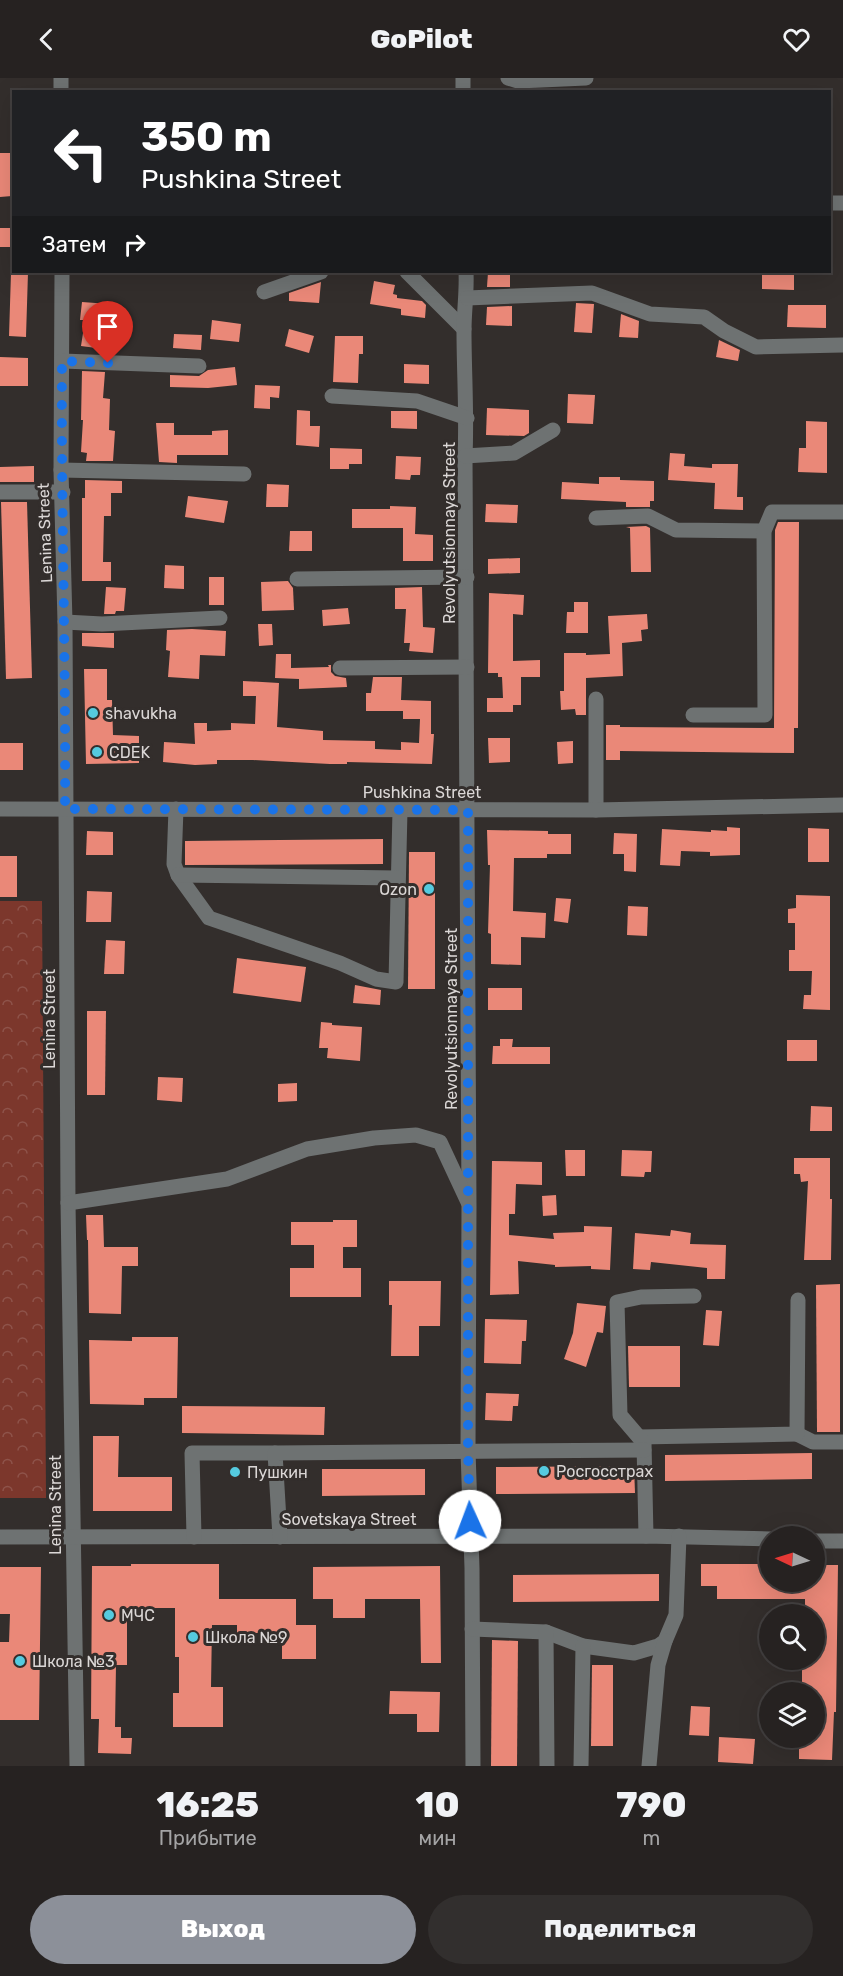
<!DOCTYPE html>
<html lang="ru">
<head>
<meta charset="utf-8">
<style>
  :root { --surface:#262221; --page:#322f2e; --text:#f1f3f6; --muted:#a4a4a5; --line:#423f3f; --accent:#8c9099 }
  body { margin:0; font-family:Rubik,sans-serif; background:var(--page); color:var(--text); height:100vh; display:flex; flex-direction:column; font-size:22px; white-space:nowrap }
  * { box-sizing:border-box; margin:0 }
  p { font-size:20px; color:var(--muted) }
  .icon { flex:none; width:33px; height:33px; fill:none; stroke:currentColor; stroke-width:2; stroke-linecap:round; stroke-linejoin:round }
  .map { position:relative; height:1688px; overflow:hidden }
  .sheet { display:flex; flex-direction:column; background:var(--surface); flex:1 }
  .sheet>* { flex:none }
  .top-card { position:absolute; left:12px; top:12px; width:819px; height:183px; border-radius:0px; box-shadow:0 6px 24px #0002,0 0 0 2px var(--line); background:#202124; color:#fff; overflow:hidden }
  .needle { width:39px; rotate:274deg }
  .tools { position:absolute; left:759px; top:1448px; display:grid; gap:12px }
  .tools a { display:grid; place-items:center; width:66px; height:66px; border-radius:50%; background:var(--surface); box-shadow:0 6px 24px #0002,0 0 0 2px var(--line); font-size:30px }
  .pin { position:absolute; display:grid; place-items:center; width:51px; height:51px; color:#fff; margin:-62px -26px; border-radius:50% 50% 50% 0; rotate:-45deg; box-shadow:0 0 6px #0007 }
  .pin .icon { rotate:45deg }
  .me { position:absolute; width:66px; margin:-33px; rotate:358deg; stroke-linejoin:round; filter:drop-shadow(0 0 4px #0008) }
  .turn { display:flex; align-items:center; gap:21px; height:126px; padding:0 30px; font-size:27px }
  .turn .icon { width:78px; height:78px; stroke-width:2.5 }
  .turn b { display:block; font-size:42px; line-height:51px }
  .then { display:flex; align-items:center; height:57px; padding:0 30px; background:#0003; gap:12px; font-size:22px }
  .eta { display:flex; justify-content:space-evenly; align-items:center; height:102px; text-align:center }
  .eta b { font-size:36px; font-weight:800; line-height:42px }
  .cta { display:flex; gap:12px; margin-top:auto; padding:12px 30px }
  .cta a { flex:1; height:69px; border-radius:36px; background:var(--accent); color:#fff; font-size:24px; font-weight:800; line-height:69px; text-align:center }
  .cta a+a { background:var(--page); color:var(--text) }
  header { display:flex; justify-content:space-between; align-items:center; height:78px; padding:0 30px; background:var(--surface); font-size:27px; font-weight:800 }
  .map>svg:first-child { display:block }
  .park { fill:url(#park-crowns) }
  .building { fill:#ea8878 }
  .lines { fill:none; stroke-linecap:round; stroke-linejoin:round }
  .minor { stroke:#6e7272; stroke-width:15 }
  .route { stroke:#1a73e8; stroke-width:10; stroke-dasharray:0 18 }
  .poi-dot { fill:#55cadf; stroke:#332e2c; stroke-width:2 }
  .labels { text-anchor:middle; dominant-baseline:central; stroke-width:6; stroke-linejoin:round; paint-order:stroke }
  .street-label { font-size:16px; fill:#dbd7d6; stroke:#332e2c }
  .poi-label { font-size:16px; fill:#dbd7d6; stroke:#332e2c; text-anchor:start }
</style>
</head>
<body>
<header><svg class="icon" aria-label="back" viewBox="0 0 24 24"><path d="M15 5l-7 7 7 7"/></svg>GoPilot<svg class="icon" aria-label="heart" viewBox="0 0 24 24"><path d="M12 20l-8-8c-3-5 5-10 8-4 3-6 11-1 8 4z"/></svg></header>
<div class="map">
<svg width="843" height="1688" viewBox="0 0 843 1688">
  <defs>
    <pattern id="park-crowns" width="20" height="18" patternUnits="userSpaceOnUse" patternTransform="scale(1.5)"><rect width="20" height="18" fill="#7c372c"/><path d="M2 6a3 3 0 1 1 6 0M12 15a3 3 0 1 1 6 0" fill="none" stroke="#8e534a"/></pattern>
  </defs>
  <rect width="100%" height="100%" fill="#332e2c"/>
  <polygon class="park" points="0,823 42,823 46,1420 0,1420"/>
  <g class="building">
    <polygon points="0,75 11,75 12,118 0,119"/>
    <rect x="0" y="150" width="14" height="19"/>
    <polygon points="11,194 28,194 26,259 9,258"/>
    <polygon points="488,194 510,194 510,209 487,209"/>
    <polygon points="762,194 794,194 794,212 762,211"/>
    <polygon points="374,203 395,207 393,216 397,217 397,220 422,223 426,227 425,240 401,237 401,231 370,226"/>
    <polygon points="321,204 319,225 289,223 289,215"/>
    <polygon points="82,224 109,226 104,271 81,268 85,242 80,242"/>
    <polygon points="576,225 594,226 592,255 574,254"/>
    <polygon points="788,227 826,227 826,250 787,249"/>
    <polygon points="512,228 512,248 486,247 487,229"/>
    <polygon points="621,236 639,243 638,260 619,259"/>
    <polygon points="212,242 241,246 239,264 210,261"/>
    <polygon points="289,251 314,258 309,275 285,268"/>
    <polygon points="174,256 202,257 201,272 173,270"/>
    <polygon points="335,258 363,258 363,276 359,276 358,305 333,304"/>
    <polygon points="719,262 740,272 738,283 716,279"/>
    <polygon points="0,279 28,280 28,308 0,308"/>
    <polygon points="404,286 429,287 429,306 404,305"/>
    <polygon points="235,289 237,307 208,310 170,309 170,297 199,298 208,292"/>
    <polygon points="82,293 105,294 103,320 110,321 109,352 115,353 113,383 86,383 87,375 81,374 83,342 81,342"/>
    <polygon points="255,307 280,308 279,320 270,319 270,331 254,330"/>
    <polygon points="568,316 595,317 593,346 567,345"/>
    <polygon points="487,330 529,332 529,355 524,358 486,357"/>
    <polygon points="297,332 310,333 310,348 320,348 319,369 296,367"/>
    <polygon points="391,333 417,333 417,351 391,350"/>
    <polygon points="806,343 827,344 827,395 798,394 799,370 806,370"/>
    <polygon points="156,345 174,345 174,357 212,357 212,353 228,352 228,377 177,377 177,385 159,384"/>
    <polygon points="330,370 362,371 362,386 349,386 349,391 330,391"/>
    <polygon points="670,375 685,376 684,388 712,390 712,386 738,386 737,419 743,419 743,432 714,431 715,405 668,402"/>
    <polygon points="396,378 421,379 420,397 411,397 410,402 395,401"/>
    <polygon points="34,388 34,404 0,404 0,389"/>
    <polygon points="599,399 620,399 620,402 654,403 654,423 650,423 650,429 626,429 626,424 561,421 562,404 599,406"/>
    <polygon points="85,402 122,403 122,415 111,415 111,438 104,438 103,484 111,484 111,503 82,503 82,420 85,420"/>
    <polygon points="267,406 289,407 288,429 266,429"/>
    <polygon points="188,418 228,423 224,445 185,439"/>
    <polygon points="1,424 27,424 32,600 6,601"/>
    <polygon points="486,426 518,427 517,445 485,444"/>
    <polygon points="390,428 416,429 415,456 433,457 433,483 403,483 403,450 352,450 352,431 390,431"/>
    <polygon points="778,444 799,444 798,650 794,650 794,675 620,673 620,682 606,682 606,647 620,647 620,649 774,650 775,452"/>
    <polygon points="646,448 650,450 651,494 631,494 630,450 626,449"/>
    <polygon points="290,453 312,453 312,473 289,473"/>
    <polygon points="520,480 520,495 488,496 488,481"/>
    <polygon points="165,487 184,488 184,511 164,510"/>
    <rect x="209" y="499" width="15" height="28"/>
    <polygon points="288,503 293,510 294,532 262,533 261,504"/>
    <polygon points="106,509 126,510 124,533 116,533 115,536 104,536"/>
    <polygon points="422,509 423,549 435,550 433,575 409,573 410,565 404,565 406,531 395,531 395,510"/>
    <polygon points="489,515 524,517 523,537 513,536 513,583 540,582 540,599 521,599 521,627 513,627 513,634 487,634 487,620 503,620 502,599 498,599 498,595 488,595"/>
    <polygon points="574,524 588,524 588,555 566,555 567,534 574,534"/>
    <polygon points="348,530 350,546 323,548 322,532"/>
    <polygon points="647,536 648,551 641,552 642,563 622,565 623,598 586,600 586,637 576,637 575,631 561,632 560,613 564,613 564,575 586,575 586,577 610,576 608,538"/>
    <polygon points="258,546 272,546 273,567 259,568"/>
    <polygon points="192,551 226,553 225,578 200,577 199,601 168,599 170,573 166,572 167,552"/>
    <polygon points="82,555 114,555 114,570 82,568"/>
    <polygon points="276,576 291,576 291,590 329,589 328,587 331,587 331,594 335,598 346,600 347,609 299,611 299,601 275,600"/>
    <polygon points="84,591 107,591 107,622 112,622 113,657 139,658 139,685 86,686"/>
    <polygon points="373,599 402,599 401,622 431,623 431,656 434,656 432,686 347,684 347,686 330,686 253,682 217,682 217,686 195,687 163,684 164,664 195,666 194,645 207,645 207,653 231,652 231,645 255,646 256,618 243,618 243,603 279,605 277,649 323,653 323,662 375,663 375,671 401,672 401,664 419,665 420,641 403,641 403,633 366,633 366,615 371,615"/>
    <polygon points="488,660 510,660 510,684 489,685"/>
    <polygon points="573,663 573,685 558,686 557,664"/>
    <rect x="0" y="665" width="23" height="27"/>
    <polygon points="727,749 740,750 740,777 710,778 710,774 681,773 680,788 660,787 662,751 711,754 711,752 727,753"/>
    <polygon points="808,750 829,751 829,784 808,784"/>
    <polygon points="487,752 548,753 548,756 571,756 571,776 547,776 547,780 514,780 513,833 546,835 545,860 521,859 521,887 491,886 491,856 488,855 490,787 488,787"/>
    <polygon points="87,753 113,754 113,777 86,777"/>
    <polygon points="614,755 637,756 636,794 624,793 624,776 613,776"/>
    <polygon points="383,761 383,786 185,787 185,763"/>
    <polygon points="409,774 435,774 435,911 408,911"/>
    <rect x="0" y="778" width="17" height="41"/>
    <polygon points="87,813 112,814 111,844 86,844"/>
    <polygon points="796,817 830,818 830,932 803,931 804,917 811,917 812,893 789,893 789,872 795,872 795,845 788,845 788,831 796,830"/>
    <polygon points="556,820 571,821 568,845 554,843"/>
    <polygon points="628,828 648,829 647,858 627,857"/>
    <polygon points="106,862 125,863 124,896 104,896"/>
    <polygon points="237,880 306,889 301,924 233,915"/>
    <polygon points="355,907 381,912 380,927 353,925"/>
    <rect x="488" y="910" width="34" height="22"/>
    <polygon points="87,933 106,933 105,1017 87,1017"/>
    <polygon points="321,944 332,945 332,947 362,949 360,983 327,980 328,970 319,970"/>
    <polygon points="500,961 513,961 512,969 550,969 550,986 492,986 493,968 500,968"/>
    <rect x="787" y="962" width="30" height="21"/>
    <polygon points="158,999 183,1000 182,1024 157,1022"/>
    <polygon points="297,1005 297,1023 278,1024 278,1006"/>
    <polygon points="811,1028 832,1029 832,1053 810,1053"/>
    <polygon points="565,1072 585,1072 585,1098 566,1098"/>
    <polygon points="622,1072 652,1073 651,1094 645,1094 644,1099 621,1098"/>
    <polygon points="794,1080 830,1080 830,1121 832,1121 831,1182 804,1182 808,1103 801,1104 800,1096 794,1096"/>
    <polygon points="492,1083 542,1084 542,1107 516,1106 515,1136 509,1136 509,1157 554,1161 553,1155 584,1154 584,1148 612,1149 610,1192 591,1191 591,1188 555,1189 555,1187 518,1183 519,1216 490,1217"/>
    <polygon points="556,1117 557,1137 543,1138 542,1118"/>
    <polygon points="86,1137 103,1137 104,1169 138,1169 138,1188 122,1188 121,1236 89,1235 88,1162 87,1162"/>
    <polygon points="333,1142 357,1142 357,1169 343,1169 343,1190 361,1190 361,1219 290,1219 290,1190 314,1190 314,1167 291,1167 291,1144 333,1144"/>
    <polygon points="671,1152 691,1155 690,1166 726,1167 725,1201 707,1201 707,1190 651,1184 650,1192 633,1191 635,1155 670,1158"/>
    <polygon points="389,1203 441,1203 440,1248 419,1248 419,1278 391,1278 392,1227 389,1227"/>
    <polygon points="840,1206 840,1354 817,1354 816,1207"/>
    <polygon points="577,1225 606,1228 603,1255 597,1254 586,1289 564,1281 573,1255"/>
    <polygon points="706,1232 722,1233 719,1268 703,1267"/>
    <polygon points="485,1241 527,1242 526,1263 522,1263 521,1286 484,1285"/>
    <polygon points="132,1259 178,1259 177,1320 144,1320 144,1327 90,1326 89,1262 132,1263"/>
    <polygon points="628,1268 680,1268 680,1309 629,1309"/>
    <polygon points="486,1315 519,1316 518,1328 513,1328 512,1343 485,1342"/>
    <polygon points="182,1328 325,1329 324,1357 182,1355"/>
    <polygon points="93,1358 119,1358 118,1399 172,1399 172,1433 93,1433"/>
    <polygon points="812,1375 812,1401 665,1403 665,1377"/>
    <polygon points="634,1388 635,1415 496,1416 496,1389"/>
    <polygon points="322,1391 425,1391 425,1417 322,1418"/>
    <polygon points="131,1486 219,1486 219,1521 296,1521 296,1547 316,1547 316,1581 282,1581 282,1555 237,1555 237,1547 212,1547 211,1609 223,1609 223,1649 173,1649 173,1615 179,1615 179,1579 175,1579 175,1530 127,1530 127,1587 116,1587 115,1649 121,1649 121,1660 132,1660 131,1676 98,1675 99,1641 91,1641 92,1488 131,1488"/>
    <polygon points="701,1486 765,1486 765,1503 814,1503 814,1487 838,1487 836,1634 834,1634 832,1682 799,1681 799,1664 813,1665 813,1659 814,1659 814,1614 802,1614 802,1581 814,1581 814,1536 805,1536 805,1521 717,1521 717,1508 701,1508"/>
    <polygon points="440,1488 441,1585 421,1585 420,1521 365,1521 365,1540 333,1540 333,1521 313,1521 313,1489"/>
    <polygon points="0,1489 41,1489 39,1642 0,1642 0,1564 9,1564 10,1536 0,1536"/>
    <polygon points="659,1496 659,1523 513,1524 513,1497"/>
    <polygon points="492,1562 518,1563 517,1688 491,1688"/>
    <polygon points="592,1587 613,1587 613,1668 591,1668"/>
    <polygon points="390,1613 440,1614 439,1654 417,1654 417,1636 389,1636"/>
    <polygon points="691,1628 710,1629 709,1658 689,1657"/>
    <polygon points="719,1659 755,1661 753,1686 718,1684"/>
  </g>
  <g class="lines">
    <g class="minor">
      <polyline points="61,0 61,14"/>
      <polyline points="463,0 463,14"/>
      <polyline points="508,0 518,3 586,0"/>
      <polyline points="830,125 843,125"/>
      <polyline points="62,194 61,392 65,544 68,1125 77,1688"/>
      <polyline points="407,194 464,251"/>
      <path d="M466,194C467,214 464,233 464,253C464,295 467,336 465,378L469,1128L468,1373L472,1490L473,1688"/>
      <polyline points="264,214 321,194"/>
      <polyline points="467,220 592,215 650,236 704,239 724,253 756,269 843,267"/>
      <polyline points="62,283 199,288"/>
      <polyline points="332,318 417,323 467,340"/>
      <polyline points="465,378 514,375 553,352"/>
      <polyline points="61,392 244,396"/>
      <polyline points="0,414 63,414"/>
      <polyline points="596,440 648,438 676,452 764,453"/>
      <polyline points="297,501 467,499"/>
      <polyline points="65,544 102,546 220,540"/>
      <polyline points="340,590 467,589"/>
      <polyline points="596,621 596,732"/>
      <polyline points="693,637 765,637 764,453 772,434 843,434"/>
      <polyline points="0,731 596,732 843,727"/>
      <polyline points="176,731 174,786 178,797 209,840 340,885 376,901 396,904 400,732"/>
      <polyline points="178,797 397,800"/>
      <polyline points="68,1125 227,1101 307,1071 374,1060 416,1057 440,1064 468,1124"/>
      <polyline points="797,1356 813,1364 843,1364"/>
      <polyline points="639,1359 797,1356 798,1222"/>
      <polyline points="646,1458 644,1365 620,1337 617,1224 641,1219 694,1218"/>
      <polyline points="0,1459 646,1458 770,1461"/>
      <polyline points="194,1459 192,1375 275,1375"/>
      <polyline points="280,1459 275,1375 644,1372"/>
      <polyline points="814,1463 843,1463"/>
      <polyline points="472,1551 546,1554 583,1568 634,1575 658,1568 665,1563 676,1537 679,1458"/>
      <polyline points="546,1554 547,1688"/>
      <polyline points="581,1688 583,1568"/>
      <polyline points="649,1688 658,1587 665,1563"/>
    </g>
  </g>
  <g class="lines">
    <path class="route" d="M108,285L62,283C61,432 66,582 65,731L468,732V1373L470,1443"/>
  </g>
  <g class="poi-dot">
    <circle cx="93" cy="635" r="6"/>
    <circle cx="97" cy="674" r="6"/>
    <circle cx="429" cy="811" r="6"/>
    <circle cx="544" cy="1393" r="6"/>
    <circle cx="235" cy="1394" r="6"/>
    <circle cx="109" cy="1537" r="6"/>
    <circle cx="193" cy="1559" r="6"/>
    <circle cx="20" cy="1583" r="6"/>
  </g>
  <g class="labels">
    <g class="street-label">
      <text transform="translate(45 455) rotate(-92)">Lenina Street</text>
      <text transform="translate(449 455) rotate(-90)">Revolyutsionnaya Street</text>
      <text x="422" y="714">Pushkina Street</text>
      <text transform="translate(49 941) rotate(-90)">Lenina Street</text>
      <text transform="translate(451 941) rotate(-90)">Revolyutsionnaya Street</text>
      <text transform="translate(55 1427) rotate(-90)">Lenina Street</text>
      <text x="349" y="1441">Sovetskaya Street</text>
    </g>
    <g class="poi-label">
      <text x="105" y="635">shavukha</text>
      <text x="109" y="674">CDEK</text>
      <text x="417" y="811" text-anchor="end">Ozon</text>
      <text x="556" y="1393">Росгосстрах</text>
      <text x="247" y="1394">Пушкин</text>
      <text x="121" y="1537">МЧС</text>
      <text x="205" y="1559">Школа №9</text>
      <text x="32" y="1583">Школа №3</text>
    </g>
  </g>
</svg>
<div class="tools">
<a><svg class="needle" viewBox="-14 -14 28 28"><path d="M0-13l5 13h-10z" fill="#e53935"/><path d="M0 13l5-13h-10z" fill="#a4a4a5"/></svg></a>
<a><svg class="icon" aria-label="search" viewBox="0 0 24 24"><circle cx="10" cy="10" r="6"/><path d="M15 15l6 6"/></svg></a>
<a><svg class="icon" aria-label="layers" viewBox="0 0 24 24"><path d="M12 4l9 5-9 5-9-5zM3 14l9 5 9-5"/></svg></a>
</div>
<div class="pin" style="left:108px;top:285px;background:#d93025"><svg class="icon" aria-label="arrive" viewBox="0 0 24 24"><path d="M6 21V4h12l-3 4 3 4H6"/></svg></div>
<svg class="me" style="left:470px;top:1443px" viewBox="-20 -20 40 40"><circle r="19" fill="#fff"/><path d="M0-13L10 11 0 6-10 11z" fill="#1a73e8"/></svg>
<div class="top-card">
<div class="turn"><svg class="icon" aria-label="left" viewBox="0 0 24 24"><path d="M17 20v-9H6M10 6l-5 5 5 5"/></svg><div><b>350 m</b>Pushkina Street</div></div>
<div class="then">Затем<svg class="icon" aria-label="right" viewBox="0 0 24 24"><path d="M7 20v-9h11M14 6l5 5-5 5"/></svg></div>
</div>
</div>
<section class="sheet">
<div class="eta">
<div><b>16:25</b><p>Прибытие</p></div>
<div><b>10</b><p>мин</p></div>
<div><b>790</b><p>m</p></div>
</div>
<div class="cta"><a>Выход</a><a>Поделиться</a></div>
</section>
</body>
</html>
